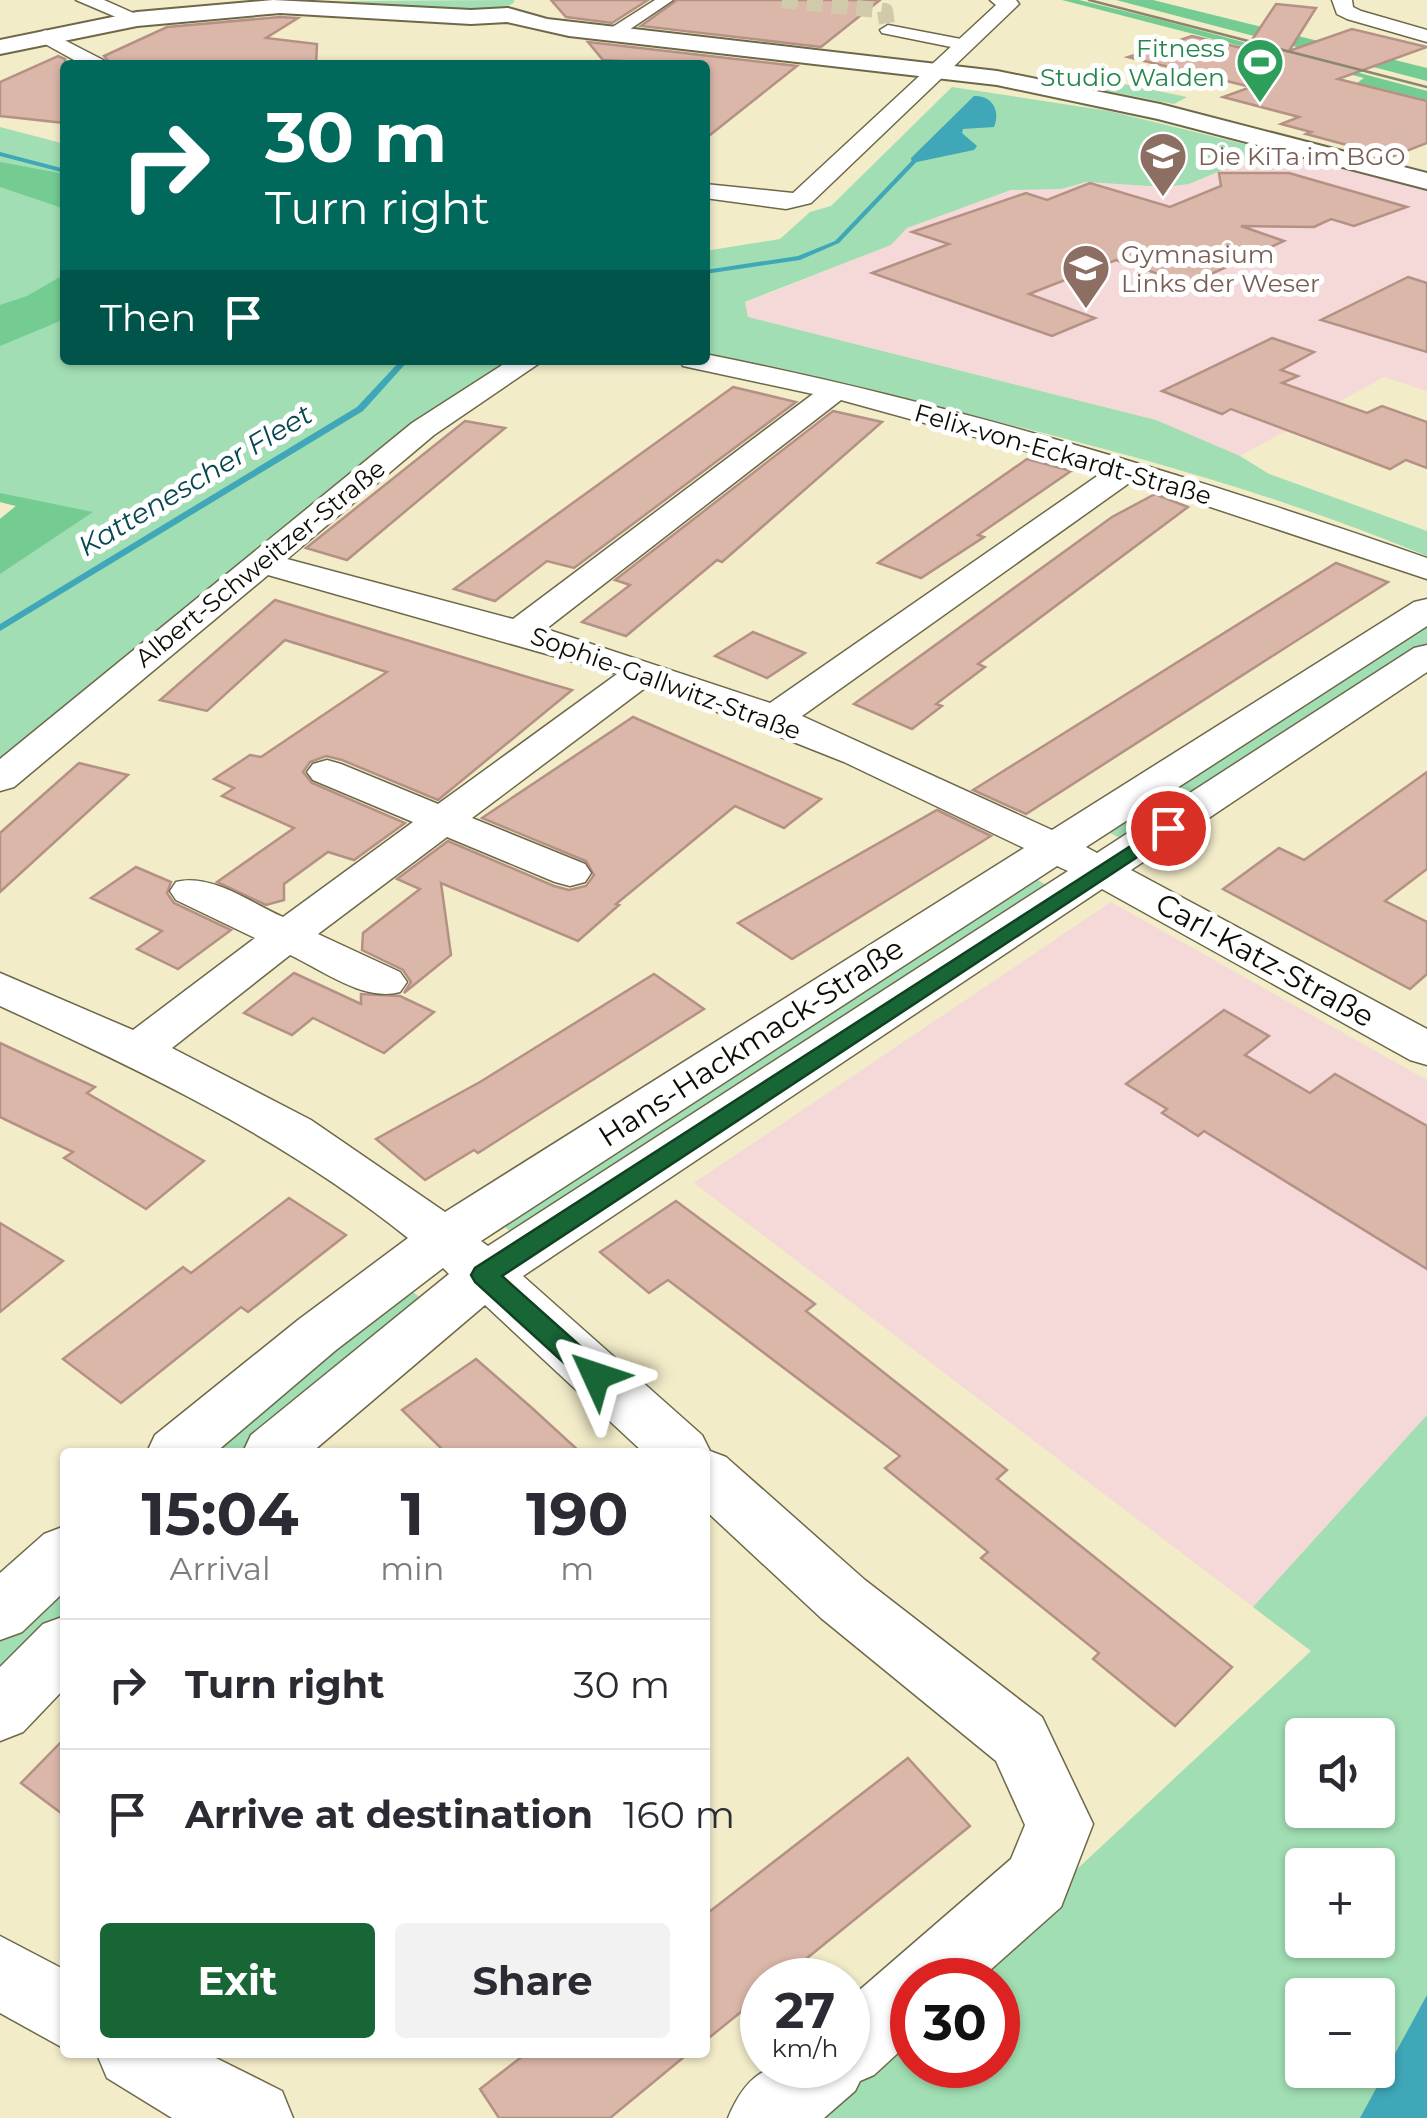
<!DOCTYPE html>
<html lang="en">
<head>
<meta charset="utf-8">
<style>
  :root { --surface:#fff; --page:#f2f2f3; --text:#2b2b33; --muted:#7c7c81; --line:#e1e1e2; --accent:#186635 }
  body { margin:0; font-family:Montserrat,sans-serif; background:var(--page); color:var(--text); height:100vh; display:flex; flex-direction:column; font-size:38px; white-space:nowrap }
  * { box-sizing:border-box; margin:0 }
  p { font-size:32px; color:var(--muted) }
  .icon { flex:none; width:55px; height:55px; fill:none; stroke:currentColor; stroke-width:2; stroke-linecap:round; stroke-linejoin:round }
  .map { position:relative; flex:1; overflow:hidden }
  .details { position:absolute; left:60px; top:1448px; width:650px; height:610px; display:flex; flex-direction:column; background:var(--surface); border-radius:10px; box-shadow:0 2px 8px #0004 }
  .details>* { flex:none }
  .hud { position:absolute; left:60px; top:60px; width:650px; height:305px; border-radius:10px; box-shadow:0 2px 8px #0004; background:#00695c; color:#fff; overflow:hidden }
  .controls { position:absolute; left:1285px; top:1718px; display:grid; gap:20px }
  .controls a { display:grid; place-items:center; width:110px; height:110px; border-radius:10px; background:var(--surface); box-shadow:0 2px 8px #0004; font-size:50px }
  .speed { position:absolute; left:740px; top:1958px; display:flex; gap:20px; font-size:50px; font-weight:700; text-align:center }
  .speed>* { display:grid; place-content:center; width:130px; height:130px; border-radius:50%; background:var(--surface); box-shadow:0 2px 8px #0004; line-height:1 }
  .speed small { font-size:25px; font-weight:400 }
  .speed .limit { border:15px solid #d22; background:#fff; color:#111 }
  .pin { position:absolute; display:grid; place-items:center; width:85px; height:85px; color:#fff; margin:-42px; border:5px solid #fff; border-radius:50%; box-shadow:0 2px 10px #0007 }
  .me { position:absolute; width:110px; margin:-55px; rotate:312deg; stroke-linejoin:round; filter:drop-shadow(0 0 8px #0008) }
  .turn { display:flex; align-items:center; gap:35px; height:210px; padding:0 40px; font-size:45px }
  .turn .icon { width:130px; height:130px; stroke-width:2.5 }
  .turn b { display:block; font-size:70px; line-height:85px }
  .then { display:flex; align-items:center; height:95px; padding:0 40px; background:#0003; gap:20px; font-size:38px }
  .eta { display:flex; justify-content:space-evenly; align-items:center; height:170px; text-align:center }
  .eta b { font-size:60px; font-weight:700; line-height:70px }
  .action { display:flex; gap:20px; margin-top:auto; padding:20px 40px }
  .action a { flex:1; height:115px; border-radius:10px; background:var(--accent); color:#fff; font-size:40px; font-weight:700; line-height:115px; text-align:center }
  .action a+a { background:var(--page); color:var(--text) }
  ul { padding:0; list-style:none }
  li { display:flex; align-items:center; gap:30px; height:130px; padding:0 40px; border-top:2px solid var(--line) }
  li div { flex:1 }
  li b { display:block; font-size:38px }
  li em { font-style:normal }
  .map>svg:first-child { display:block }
  .education { fill:#f4d9d8 }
  .green { fill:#a1deb3; fill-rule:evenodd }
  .forest { fill:#74cc92 }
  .water { fill:#3fa7b8 }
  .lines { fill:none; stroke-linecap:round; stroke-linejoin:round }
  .stream { fill:#3fa7b8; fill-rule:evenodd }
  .building { fill:#dbb7a9; stroke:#b49184; stroke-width:2.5 }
  .pedestrian-tunnel { stroke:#d0caab; stroke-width:16; stroke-dasharray:16 9; stroke-linecap:butt }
  .pedestrian-casing { stroke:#6d6849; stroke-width:3 }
  .minor-casing { stroke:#6d6849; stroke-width:3 }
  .tertiary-casing { stroke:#6d6849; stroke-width:4 }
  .pedestrian { fill:#fff; fill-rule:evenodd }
  .minor { fill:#fff; fill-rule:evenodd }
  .tertiary { fill:#fff; fill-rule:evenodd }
  .tram { stroke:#8b876f; stroke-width:2.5 }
  .route { fill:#186635; stroke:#104222; stroke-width:2.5 }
  .labels { text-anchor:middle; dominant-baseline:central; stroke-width:10; stroke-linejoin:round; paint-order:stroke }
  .far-leisure-label { font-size:25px; fill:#27864d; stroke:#fff; text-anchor:end }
  .far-education-label { font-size:25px; fill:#785e54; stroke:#fff; text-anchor:start }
  .far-street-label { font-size:25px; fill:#0e0c02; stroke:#fff }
  .far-water-label { font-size:28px; font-style:italic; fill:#074750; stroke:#fff }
  .street-label { font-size:30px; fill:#0e0c02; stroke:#fff }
</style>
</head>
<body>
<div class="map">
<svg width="1427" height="2118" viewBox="0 0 1427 2118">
  <rect width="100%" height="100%" fill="#f2ecc9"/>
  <g class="education">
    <polygon points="1294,156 1319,159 1427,190 1427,391 1384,377 1240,456 1156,420 748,317 744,303 891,245 907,228 1011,190 1061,189 1086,182 1165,187 1189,184 1246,160"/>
    <polygon points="1111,902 1427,1080 1427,1415 1253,1607 694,1183"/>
  </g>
  <g class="green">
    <path d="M344,1L513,0L515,1C500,22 374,3 344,1Z"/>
    <polygon points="1066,72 1187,97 1174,104 1049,80"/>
    <path d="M952,87L1109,111L1294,156L1246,160L1189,184L1165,187L1086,182L1061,189L1011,190L907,228L891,245L745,302L748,317L1156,420L1240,456L1269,474L1427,531V556C1195,460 949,410 705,355V251L780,239L810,212L831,206Z"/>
    <polygon points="0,127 65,144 65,360 520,360 0,765 0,519 16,506 0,502"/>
    <polygon points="1427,617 1427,648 1128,842 1100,828"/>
    <polygon points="1027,874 1057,891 520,1240 494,1217"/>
    <polygon points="400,1282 430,1305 256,1452 193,1452 313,1349"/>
    <path d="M1427,1415V2118H809L912,2022V2065H998V1980H958L1311,1651L1253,1607ZM1302,1735H1378V1810H1302ZM1302,1865H1378V1940H1302ZM1302,1995H1378V2070H1302Z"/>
    <polygon points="65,1569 65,1626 0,1691 0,1631"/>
  </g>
  <g class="forest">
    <polygon points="1062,0 1079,0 1161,20 1427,91 1427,100 1357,83 1364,78"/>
    <polygon points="1116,0 1153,0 1427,68 1427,81"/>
    <polygon points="0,162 65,174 65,209 0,187"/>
    <polygon points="65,274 65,319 0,346 0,305 27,296"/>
    <polygon points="0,493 93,512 0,574 0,519 16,506 0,502"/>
  </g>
  <g class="water">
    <path d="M974,96C992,95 1001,111 994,127L963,129L962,133L977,146L974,150L912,163L911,158Z"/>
    <polygon points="1427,1995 1427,2118 1360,2118"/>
  </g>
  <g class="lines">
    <g class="stream">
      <polygon points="922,150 927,151 839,243 800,260 705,274 705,270 798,256 835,241"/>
      <polygon points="0,152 65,169 65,173 0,156"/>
      <polygon points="401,360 409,360 363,411 0,631 0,624 357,407"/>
    </g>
  </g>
  <g class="building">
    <polygon points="551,0 648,0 612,23 566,17"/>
    <polygon points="677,0 880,0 821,47 641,26"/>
    <polygon points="1276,4 1316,8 1289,51 1352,29 1427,47 1338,79 1427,101 1427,143 1391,157 1306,134 1311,132 1281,124 1299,117 1223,97 1251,87 1128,57 1192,36 1246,49"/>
    <polygon points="280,17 298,18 266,38 317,44 316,65 112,65 104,56 167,27"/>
    <polygon points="588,42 797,66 705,139 705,65 603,60"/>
    <polygon points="58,56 65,59 65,123 0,116 0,82"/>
    <polygon points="1219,173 1289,173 1407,207 1354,226 1331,219 1314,227 1241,226 1284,241 1189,284 1116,260 1029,294 1095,318 1052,336 872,273 949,244 912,232 1026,193 1047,200 1090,183 1170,207 1221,186"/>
    <polygon points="1408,277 1427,283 1427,352 1321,320"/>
    <polygon points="1272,338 1314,352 1281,370 1298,376 1282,383 1367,413 1382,406 1427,422 1427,468 1406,460 1390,469 1231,409 1222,414 1162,391"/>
    <polygon points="733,387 796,402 574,568 547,561 495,601 454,589"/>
    <polygon points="833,411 882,422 722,562 717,560 626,636 582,622 630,585 615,580"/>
    <polygon points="465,421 505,428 347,560 306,548"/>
    <polygon points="1027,459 1071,471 978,535 984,537 921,578 878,563"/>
    <polygon points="1155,494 1188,507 978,664 985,667 936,704 942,706 912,729 854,704 1112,517"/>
    <polygon points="1336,563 1388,582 1026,814 973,790"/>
    <polygon points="275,600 534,679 572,690 438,800 342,760 326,756 310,762 303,772 312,783 405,823 354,860 328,852 284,884 284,900 266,905 217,882 294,828 222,796 234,788 214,779 250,755 261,757 387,672 285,640 207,711 160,700"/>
    <polygon points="753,632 805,653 767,678 715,656"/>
    <polygon points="633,717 821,799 784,828 735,806 616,904 619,905 578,941 441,883 451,955 404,993 411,982 403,970 362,950 363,933 420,889 397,879 448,841 554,886 569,890 586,886 594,875 586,861 482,818"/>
    <polygon points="79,763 128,775 0,892 0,833"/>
    <polygon points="1427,772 1427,869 1385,901 1427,922 1427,974 1410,989 1223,889 1279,848 1304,860"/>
    <polygon points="937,810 991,836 792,959 738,923"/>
    <polygon points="136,867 171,882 167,893 174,903 231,930 178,969 137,949 162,931 91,898"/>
    <polygon points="294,973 361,1004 361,994 400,996 434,1012 384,1053 313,1018 292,1035 244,1013"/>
    <polygon points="654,974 704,1009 478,1153 474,1150 425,1180 376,1139 480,1082"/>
    <polygon points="1224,1010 1269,1036 1245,1055 1310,1093 1335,1074 1427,1126 1427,1269 1204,1131 1198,1136 1162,1113 1167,1109 1126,1084"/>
    <polygon points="0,1043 95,1087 87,1093 204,1161 146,1209 64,1158 73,1152 0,1117"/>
    <polygon points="289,1198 346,1235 248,1312 241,1307 121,1403 63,1359 183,1267 191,1273"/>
    <polygon points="676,1201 815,1304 806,1311 1007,1470 997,1479 1232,1667 1175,1726 1093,1659 1099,1653 981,1558 988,1552 885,1468 900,1456 668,1280 649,1293 600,1252"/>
    <polygon points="0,1223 63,1261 0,1312"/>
    <polygon points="476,1359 532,1408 580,1452 445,1452 402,1410"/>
    <polygon points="65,1738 65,1816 21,1783"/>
    <polygon points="908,1758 970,1826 780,1980 762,1980 762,1995 705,2041 705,1915"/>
    <polygon points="528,2052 690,2052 610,2118 499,2118 480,2089"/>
  </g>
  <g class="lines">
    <polyline class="pedestrian-tunnel" points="782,0 885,11 888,30"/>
    <g class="pedestrian-casing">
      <g id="pedestrian">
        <polygon points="655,0 673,0 623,34 611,34 611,28"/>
        <polygon points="888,25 966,40 974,45 966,50 882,33 880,30"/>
      </g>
    </g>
    <g class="minor-casing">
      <g id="minor">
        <polygon points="76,0 104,0 147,19 144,23 130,23"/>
        <polygon points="990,0 1016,0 1019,4 811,203 786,209 705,198 705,184 793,193 996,5"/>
        <polygon points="1332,0 1352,0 1353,7 1361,11 1427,30 1427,42 1347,19 1337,14"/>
        <polygon points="45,30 105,61 108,65 83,65 38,40 35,36"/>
        <path d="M705,354C951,403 1190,475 1427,558V579L1132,481L802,716L1052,830L1414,602L1427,599V626L1086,847L1097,853L1414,648L1427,645V672L1131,870L1427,1029V1065L1410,1060L1102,889L523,1276L702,1435L710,1451L726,1457L865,1580L1042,1717L1093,1824L1061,1907L979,1980H912V2040L874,2075L860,2081L855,2091L824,2118H728C755,2053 787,2065 848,2065V2000L1011,1859L1025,1825L996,1761L821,1618L705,1510V1452H643L485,1305L312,1452H243L251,1435L449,1274L443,1268L336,1350L216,1452H147L155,1435L298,1320L408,1238C284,1138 144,1072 0,1006V973L133,1030L255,938L176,900L170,891L176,882C211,873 251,903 283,917L413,822L313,780L307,772L313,764L327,760L341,764L438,804L617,674L268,575L14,787L0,791V759L412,423L510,360H544L434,435L287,559L513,619L813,394L683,366L679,360H705ZM841,400L1103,472L770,703L546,629ZM649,685L844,762L1024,848L445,1212L311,1120L172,1048L290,955C322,970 364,1002 400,992L407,982L400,972L318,934L447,837L555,882L570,886L585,882L591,873L585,864L472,818ZM1057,866L1068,871L488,1246L481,1241Z"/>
        <polygon points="65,1526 65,1591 22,1632 0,1640 0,1573 44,1534"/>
        <polygon points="65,1616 65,1688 23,1732 0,1741 0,1667 43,1624"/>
        <polygon points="0,1936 65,1970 65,2049 0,2013"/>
        <polygon points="96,2052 204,2052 282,2091 293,2118 172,2118 107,2078"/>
      </g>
    </g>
    <g class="tertiary-casing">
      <polygon id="tertiary" points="273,0 471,10 508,8 547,19 997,71 1160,104 1427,173 1427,189 1158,119 997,85 569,36 507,22 471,24 280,13 137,26 0,54 0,40 137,12"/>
    </g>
    <use href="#pedestrian" class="pedestrian"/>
    <use href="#minor" class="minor"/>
    <use href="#tertiary" class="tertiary"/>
    <polyline class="tram" points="1089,0 1427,87"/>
  </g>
  <polygon class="route" points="1168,822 1178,828 1175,832 502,1276 605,1368 609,1376 605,1383 596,1386 586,1383 475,1282 471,1275 475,1268"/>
  <defs>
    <g id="stadium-pin" transform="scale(2.5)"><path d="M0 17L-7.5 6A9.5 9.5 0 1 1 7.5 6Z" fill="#2e9e5b" stroke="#fff"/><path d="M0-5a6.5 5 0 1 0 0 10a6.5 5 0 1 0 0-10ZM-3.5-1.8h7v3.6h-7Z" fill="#fff"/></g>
    <g id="school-pin" transform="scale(2.5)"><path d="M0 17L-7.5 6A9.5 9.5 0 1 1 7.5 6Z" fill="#8d6e63" stroke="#fff"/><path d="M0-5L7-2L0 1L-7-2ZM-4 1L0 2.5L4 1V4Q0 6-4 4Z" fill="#fff"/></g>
  </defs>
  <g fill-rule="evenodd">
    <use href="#stadium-pin" x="1260" y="62"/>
    <use href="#school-pin" x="1163" y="156"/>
    <use href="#school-pin" x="1086" y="268"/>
  </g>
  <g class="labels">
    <g class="far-leisure-label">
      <text x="1225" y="48">Fitness<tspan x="1225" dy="29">Studio Walden</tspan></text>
    </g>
    <g class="far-education-label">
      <text x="1198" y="156">Die KiTa im BGO</text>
      <text x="1121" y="254">Gymnasium<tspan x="1121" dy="29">Links der Weser</tspan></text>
    </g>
    <g class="far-street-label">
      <text transform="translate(1063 454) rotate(16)">Felix-von-Eckardt-Straße</text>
      <text transform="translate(260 563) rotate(-39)">Albert-Schweitzer-Straße</text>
      <text transform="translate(666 683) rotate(20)">Sophie-Gallwitz-Straße</text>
    </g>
    <g class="far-water-label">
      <text transform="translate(195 480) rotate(-31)">Kattenescher Fleet</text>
    </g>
    <g class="street-label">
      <text transform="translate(1265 960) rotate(29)">Carl-Katz-Straße</text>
      <text transform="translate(751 1042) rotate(-33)">Hans-Hackmack-Straße</text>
    </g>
  </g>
</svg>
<div class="controls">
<a><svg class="icon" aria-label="sound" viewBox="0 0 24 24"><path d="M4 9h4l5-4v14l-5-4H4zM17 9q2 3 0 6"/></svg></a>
<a>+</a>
<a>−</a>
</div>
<div class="speed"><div>27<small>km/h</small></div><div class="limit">30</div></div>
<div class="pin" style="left:1168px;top:828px;background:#d93025"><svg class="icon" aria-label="arrive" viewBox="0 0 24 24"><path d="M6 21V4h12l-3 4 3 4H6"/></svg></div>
<svg class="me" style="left:596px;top:1376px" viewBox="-20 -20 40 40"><path d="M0-17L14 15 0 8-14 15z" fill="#186635" stroke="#fff" stroke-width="4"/></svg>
<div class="hud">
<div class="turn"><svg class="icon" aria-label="right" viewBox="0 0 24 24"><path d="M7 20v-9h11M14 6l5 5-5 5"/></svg><div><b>30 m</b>Turn right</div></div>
<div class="then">Then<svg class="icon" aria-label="arrive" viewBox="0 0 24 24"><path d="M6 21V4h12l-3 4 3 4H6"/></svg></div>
</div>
<section class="details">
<div class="eta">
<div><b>15:04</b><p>Arrival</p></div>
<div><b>1</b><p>min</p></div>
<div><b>190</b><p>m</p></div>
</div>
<ul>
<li><svg class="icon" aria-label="right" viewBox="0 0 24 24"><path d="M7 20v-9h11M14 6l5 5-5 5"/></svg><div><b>Turn right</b></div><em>30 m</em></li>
<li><svg class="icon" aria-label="arrive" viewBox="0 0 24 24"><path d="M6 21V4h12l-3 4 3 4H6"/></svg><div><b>Arrive at destination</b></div><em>160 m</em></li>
</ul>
<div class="action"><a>Exit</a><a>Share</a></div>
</section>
</div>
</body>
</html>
